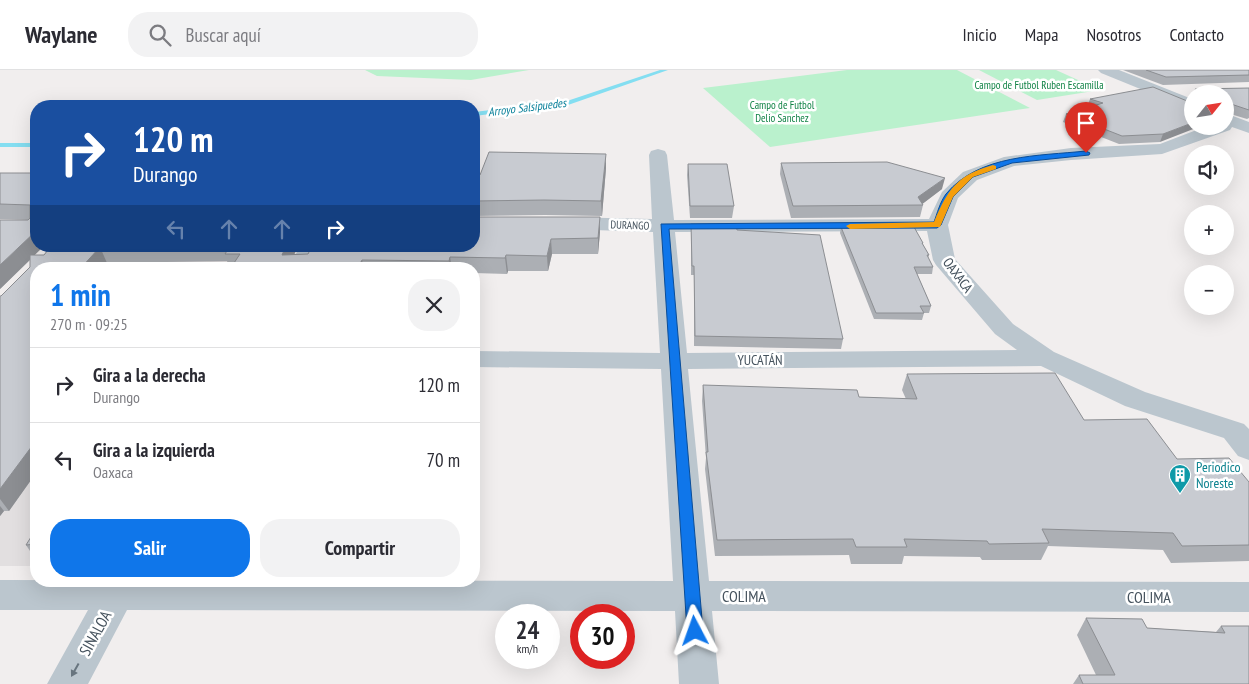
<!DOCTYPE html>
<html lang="es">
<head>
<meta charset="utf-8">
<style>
  :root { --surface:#fff; --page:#f2f2f3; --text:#2b2b33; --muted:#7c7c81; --line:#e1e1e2; --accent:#0f76ea }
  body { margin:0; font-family:"PT Sans Narrow",sans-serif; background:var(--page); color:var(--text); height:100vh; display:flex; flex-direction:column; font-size:19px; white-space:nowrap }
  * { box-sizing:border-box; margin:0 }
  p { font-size:16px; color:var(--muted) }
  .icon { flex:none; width:28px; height:28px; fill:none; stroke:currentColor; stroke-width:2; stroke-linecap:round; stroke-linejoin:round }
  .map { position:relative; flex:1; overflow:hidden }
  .sheet { position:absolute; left:30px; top:192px; width:450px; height:325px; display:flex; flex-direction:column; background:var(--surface); border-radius:20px; box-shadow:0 5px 20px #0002 }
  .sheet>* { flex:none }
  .top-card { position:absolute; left:30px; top:30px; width:450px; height:152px; border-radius:20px; box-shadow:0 5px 20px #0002; background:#1a4fa0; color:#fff; overflow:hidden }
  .needle { width:32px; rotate:60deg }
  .controls { position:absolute; left:1184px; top:15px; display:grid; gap:10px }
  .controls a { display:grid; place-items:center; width:50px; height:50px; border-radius:50%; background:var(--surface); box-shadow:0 5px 20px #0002; font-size:25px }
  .speed { position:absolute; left:495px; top:534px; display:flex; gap:10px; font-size:25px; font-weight:700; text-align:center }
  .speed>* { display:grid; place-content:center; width:65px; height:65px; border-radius:50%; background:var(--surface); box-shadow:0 5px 20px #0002; line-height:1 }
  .speed small { font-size:12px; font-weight:400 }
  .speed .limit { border:8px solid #d22; background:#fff; color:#111 }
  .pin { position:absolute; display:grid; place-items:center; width:42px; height:42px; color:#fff; margin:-51px -21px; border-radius:50% 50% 50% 0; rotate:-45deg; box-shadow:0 0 5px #0007 }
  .pin .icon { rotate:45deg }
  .me { position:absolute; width:55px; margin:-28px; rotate:356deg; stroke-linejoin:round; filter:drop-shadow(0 0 4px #0008) }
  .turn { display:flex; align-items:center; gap:18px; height:105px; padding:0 20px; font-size:22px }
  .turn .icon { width:65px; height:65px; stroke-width:2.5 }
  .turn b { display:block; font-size:35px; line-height:42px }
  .lanes { display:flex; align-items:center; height:48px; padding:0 20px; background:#0003; justify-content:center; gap:25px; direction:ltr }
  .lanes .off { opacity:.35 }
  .round { display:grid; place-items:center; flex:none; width:52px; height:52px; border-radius:20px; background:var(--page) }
  .summary { display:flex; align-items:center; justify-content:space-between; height:85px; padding:0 20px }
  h1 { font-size:30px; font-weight:600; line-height:38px; color:var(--accent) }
  .cta { display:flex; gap:10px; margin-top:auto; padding:10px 20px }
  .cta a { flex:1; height:58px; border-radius:20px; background:var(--accent); color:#fff; font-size:20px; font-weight:600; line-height:58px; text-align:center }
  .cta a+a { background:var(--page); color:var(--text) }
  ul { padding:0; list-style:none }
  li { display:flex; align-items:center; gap:15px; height:75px; padding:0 20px; border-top:1px solid var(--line) }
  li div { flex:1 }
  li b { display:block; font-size:19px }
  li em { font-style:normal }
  header { display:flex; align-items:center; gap:30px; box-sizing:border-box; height:70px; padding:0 25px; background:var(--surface); border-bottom:1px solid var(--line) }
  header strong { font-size:24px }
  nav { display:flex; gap:28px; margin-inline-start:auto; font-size:18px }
  .search { width:350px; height:45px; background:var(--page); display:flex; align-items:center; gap:12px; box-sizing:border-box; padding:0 18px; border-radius:20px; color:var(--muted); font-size:19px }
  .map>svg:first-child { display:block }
  .education { fill:#e2dfe0 }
  .green { fill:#baf1cd }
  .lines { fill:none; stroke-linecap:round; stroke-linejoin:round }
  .stream { fill:#84def1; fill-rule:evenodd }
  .street { fill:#bbc6ce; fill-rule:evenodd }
  .wall { fill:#acafb4 }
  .shaded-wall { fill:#8c8e92 }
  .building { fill:#c8cbd1; stroke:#8c8e92 }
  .oneway { fill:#68757f }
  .route { fill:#0f76ea; stroke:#0a4d98 }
  .slow { fill:#f59e0b }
  .labels { text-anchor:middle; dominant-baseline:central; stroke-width:5; stroke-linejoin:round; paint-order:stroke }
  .far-park-label { font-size:11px; fill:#118346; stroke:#fff }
  .far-street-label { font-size:11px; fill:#45525d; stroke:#fff }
  .far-water-label { font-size:12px; font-style:italic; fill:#067f99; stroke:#fff }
  .street-label { font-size:14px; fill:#45525d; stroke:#fff }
  .culture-label { font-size:14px; fill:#0d838f; stroke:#fff; text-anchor:start }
  .near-street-label { font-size:16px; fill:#45525d; stroke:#fff }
</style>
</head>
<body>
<header>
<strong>Waylane</strong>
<div class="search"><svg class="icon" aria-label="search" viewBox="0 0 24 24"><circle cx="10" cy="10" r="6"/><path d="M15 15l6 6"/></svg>Buscar aquí</div>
<nav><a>Inicio</a><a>Mapa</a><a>Nosotros</a><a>Contacto</a></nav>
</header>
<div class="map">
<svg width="1249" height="614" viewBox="0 0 1249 614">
  <rect width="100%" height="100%" fill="#f1eeee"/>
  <g class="education">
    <polygon points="89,176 290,176 277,199 66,199"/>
    <polygon points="36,228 36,496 0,496 0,264"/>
  </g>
  <g class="green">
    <polygon points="365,0 529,0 471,10 377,6"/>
    <polygon points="847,0 957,0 1030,38 770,77 703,18"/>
    <polygon points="979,0 1056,0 1100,20 1037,30"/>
  </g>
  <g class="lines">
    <g class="stream">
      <polygon points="660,0 668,0 568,35 474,46 474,42 567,31"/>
      <rect x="0" y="73" width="36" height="4"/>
    </g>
    <g class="street">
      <polygon points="1098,0 1119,0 1192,29 1192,40 1101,3"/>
      <path d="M1225,43L1249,52V63L1232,57L1230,60L1162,84L1071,90L1014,96L977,110L958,128L948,155L955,189L1013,254L1054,282L1145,322L1244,354L1249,359V390L1238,386L1224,368L1125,336L1041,296L688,299L709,511L1249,512V542L712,541L719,614H679L675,541L127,540L88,614H47L88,540H0V510L673,511L661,299L474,297V281L660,283L653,162L563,159L555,158L552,153L555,148L563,147L652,149L649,85L651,81L658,79L665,81L667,85L674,150L929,149L942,122L963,102L1004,87L1071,78L1160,74L1207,56H1225ZM927,161L933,190L936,195L995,264L1017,280L687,283L675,162Z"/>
      <polygon points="300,176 322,176 311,199 288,199"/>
    </g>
  </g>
  <g class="wall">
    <polygon points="1123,0 1249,0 1249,12 1163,15"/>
    <polygon points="1249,18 1249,48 1247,49 1227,43 1227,46 1225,50 1225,24 1193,24 1195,19"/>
    <polygon points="1090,29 1192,33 1160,72 1119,74 1063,52 1066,44 1089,37 1087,37"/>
    <polygon points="781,93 942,119 922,134 923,135 920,147 791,148 780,104"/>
    <polygon points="688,94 734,136 732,148 690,148 687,105"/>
    <polygon points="606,98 602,146 545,145 474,146 474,105"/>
    <polygon points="0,103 36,103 35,185 44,185 51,176 298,176 294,184 308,184 600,147 600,162 598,184 552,184 548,201 508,201 507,204 474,203 474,199 230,199 227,191 107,193 101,199 36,199 36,403 9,441 4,441 0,446 0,226 1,226 30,197 30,190 0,219 29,150 0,149"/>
    <polygon points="691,154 737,160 843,269 841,279 694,276 694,205 691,205"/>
    <polygon points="841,157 923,173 923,175 929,185 928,188 933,197 932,204 917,204 931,236 929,243 924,243 922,250 874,249 840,163"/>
    <polygon points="907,304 1084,350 1177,389 1249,412 1249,491 1171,493 1163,480 1048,476 1041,490 982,490 980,487 904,486 902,494 851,494 849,485 715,486 705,399 706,388 702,331 703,315 859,327 906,329 902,320"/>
    <polygon points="36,474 36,490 26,475"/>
    <polygon points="1086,548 1147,558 1216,562 1221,556 1249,556 1249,614 1073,614 1079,605 1096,605 1077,565"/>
  </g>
  <g class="shaded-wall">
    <polygon points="1192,53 1192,56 1201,56 1160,72 1163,64"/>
    <polygon points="606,84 606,98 602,146 601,131"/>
    <polygon points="945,108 942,119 921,135 918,127"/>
    <polygon points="600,147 600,162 598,184 598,168"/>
    <polygon points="36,161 36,176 44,176 0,219 0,195"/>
    <polygon points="551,169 552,184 548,201 547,186"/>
    <polygon points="286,176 298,176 288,199 282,185"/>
    <polygon points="100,177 107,193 101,199 80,199"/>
    <polygon points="506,185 508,201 507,204 505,188"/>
    <polygon points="450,187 452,199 451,199 449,191"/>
    <polygon points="362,190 364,199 357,199"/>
    <polygon points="35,372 36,374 36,403 9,441 0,429 0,419"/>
    <polygon points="0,436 4,441 0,446"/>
  </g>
  <g class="building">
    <polygon points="1146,0 1249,0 1249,5 1166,7"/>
    <polygon points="1153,17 1192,33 1192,53 1163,64 1122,66 1066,44 1103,33 1090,29"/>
    <polygon points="1249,18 1249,40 1228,33 1227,46 1225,46 1225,24 1197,24 1197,21 1195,19"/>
    <polygon points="489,82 606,84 601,131 544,130 474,131 474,105 480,105"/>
    <polygon points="887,92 945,108 918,127 923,135 793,136 781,93"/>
    <polygon points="688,94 727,94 734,136 690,136"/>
    <polygon points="0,103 36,103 36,161 0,195 0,150 28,150 30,148 30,135 0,134"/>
    <polygon points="474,147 600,147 598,168 551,169 547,186 506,185 505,188 450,187 449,191 362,190 357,199 230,199 240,184 225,184 230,176 286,176 282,185 308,184 312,176 474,176"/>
    <polygon points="691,154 736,154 737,160 820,165 843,269 695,266 694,196 692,196"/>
    <polygon points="841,157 914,157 923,173 922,173 929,185 927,185 933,197 914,197 931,236 920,236 924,243 876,243"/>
    <polygon points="51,176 180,176 100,177 80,199 36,199 36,372 35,372 0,419 0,226 1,226 30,197 30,185 44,185"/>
    <polygon points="1055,303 1084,350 1147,349 1177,389 1229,388 1249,412 1249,475 1182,476 1173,463 1042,459 1049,473 989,474 987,471 904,469 907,477 856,477 853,469 717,470 706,382 708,382 703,315 857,320 859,327 917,329 907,304"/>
    <polygon points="36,459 36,474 26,475"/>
    <polygon points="1086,548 1142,549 1147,558 1225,563 1221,556 1249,556 1249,614 1083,614 1079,605 1115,605"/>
  </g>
  <defs><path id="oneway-solid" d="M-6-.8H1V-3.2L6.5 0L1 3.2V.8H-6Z" transform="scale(1.25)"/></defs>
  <use class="oneway" href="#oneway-solid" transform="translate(75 600) rotate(119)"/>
  <path class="route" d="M1086,81L1090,83L1089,85L1012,93L973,107L953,127L941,155L937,158L669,159L703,561L701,566L695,568L689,566L687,561L661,154L934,152C937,144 940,132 946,124C979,84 1039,86 1086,81Z"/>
  <path class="slow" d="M993,95L996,96V99L973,107L953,127L940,157L850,159L846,156L850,154L934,152C948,119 957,105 993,95Z"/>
  <defs>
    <g id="building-pin" transform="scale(1.125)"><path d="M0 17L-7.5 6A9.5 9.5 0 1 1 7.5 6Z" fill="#0f9aa8" stroke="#fff"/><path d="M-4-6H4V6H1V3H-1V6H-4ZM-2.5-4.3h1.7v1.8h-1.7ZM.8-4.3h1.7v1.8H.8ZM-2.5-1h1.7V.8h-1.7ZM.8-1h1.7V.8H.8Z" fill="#fff"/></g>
  </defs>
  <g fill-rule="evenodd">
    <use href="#building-pin" x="1180" y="405"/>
  </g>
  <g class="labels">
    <g class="far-park-label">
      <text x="1039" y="15">Campo de Futbol Ruben Escamilla</text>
      <text x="782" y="35">Campo de Futbol<tspan x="782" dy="13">Delio Sanchez</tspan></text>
    </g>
    <g class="far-street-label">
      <text transform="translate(630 155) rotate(2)">DURANGO</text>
    </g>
    <g class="far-water-label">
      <text transform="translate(527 37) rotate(-7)">Arroyo Salsipuedes</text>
    </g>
    <g class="street-label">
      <text transform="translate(958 205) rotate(53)">OAXACA</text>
      <text x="760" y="290">YUCATÁN</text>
    </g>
    <g class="culture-label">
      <text x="1196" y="397">Periodico<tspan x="1196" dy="16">Noreste</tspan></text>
    </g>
    <g class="near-street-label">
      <text x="744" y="526">COLIMA</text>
      <text x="1149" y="527">COLIMA</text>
      <text transform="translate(95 563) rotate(-61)">SINALOA</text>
    </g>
  </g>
</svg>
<div class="controls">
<a><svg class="needle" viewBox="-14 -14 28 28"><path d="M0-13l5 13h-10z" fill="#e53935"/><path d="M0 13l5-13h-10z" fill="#7c7c81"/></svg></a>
<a><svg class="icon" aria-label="sound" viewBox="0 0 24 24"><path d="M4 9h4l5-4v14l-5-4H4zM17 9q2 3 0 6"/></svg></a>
<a>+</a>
<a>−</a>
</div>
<div class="speed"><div>24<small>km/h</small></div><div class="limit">30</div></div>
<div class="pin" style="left:1086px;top:83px;background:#d93025"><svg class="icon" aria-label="arrive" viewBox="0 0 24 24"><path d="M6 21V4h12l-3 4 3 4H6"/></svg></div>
<svg class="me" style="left:695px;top:561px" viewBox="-20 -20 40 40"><path d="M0-17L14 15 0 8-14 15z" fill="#0f76ea" stroke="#fff" stroke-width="4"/></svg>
<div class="top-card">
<div class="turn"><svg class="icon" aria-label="right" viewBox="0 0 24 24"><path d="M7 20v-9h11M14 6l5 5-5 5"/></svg><div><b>120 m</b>Durango</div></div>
<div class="lanes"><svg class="icon off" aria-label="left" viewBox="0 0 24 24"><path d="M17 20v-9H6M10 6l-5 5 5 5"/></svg><svg class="icon off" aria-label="ahead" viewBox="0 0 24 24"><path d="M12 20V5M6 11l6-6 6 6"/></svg><svg class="icon off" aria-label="ahead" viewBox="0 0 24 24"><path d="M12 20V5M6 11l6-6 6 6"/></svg><svg class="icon" aria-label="right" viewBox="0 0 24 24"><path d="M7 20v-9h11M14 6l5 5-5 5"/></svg></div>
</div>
<section class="sheet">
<div class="summary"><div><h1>1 min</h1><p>270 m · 09:25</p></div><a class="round"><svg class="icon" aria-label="close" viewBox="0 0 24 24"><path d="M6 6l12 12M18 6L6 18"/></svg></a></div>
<ul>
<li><svg class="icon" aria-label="right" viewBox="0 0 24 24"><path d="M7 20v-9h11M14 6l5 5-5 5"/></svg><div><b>Gira a la derecha</b><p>Durango</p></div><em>120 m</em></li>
<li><svg class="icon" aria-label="left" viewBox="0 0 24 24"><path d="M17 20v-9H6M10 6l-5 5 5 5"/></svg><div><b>Gira a la izquierda</b><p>Oaxaca</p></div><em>70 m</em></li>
</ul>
<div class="cta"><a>Salir</a><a>Compartir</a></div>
</section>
</div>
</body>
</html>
